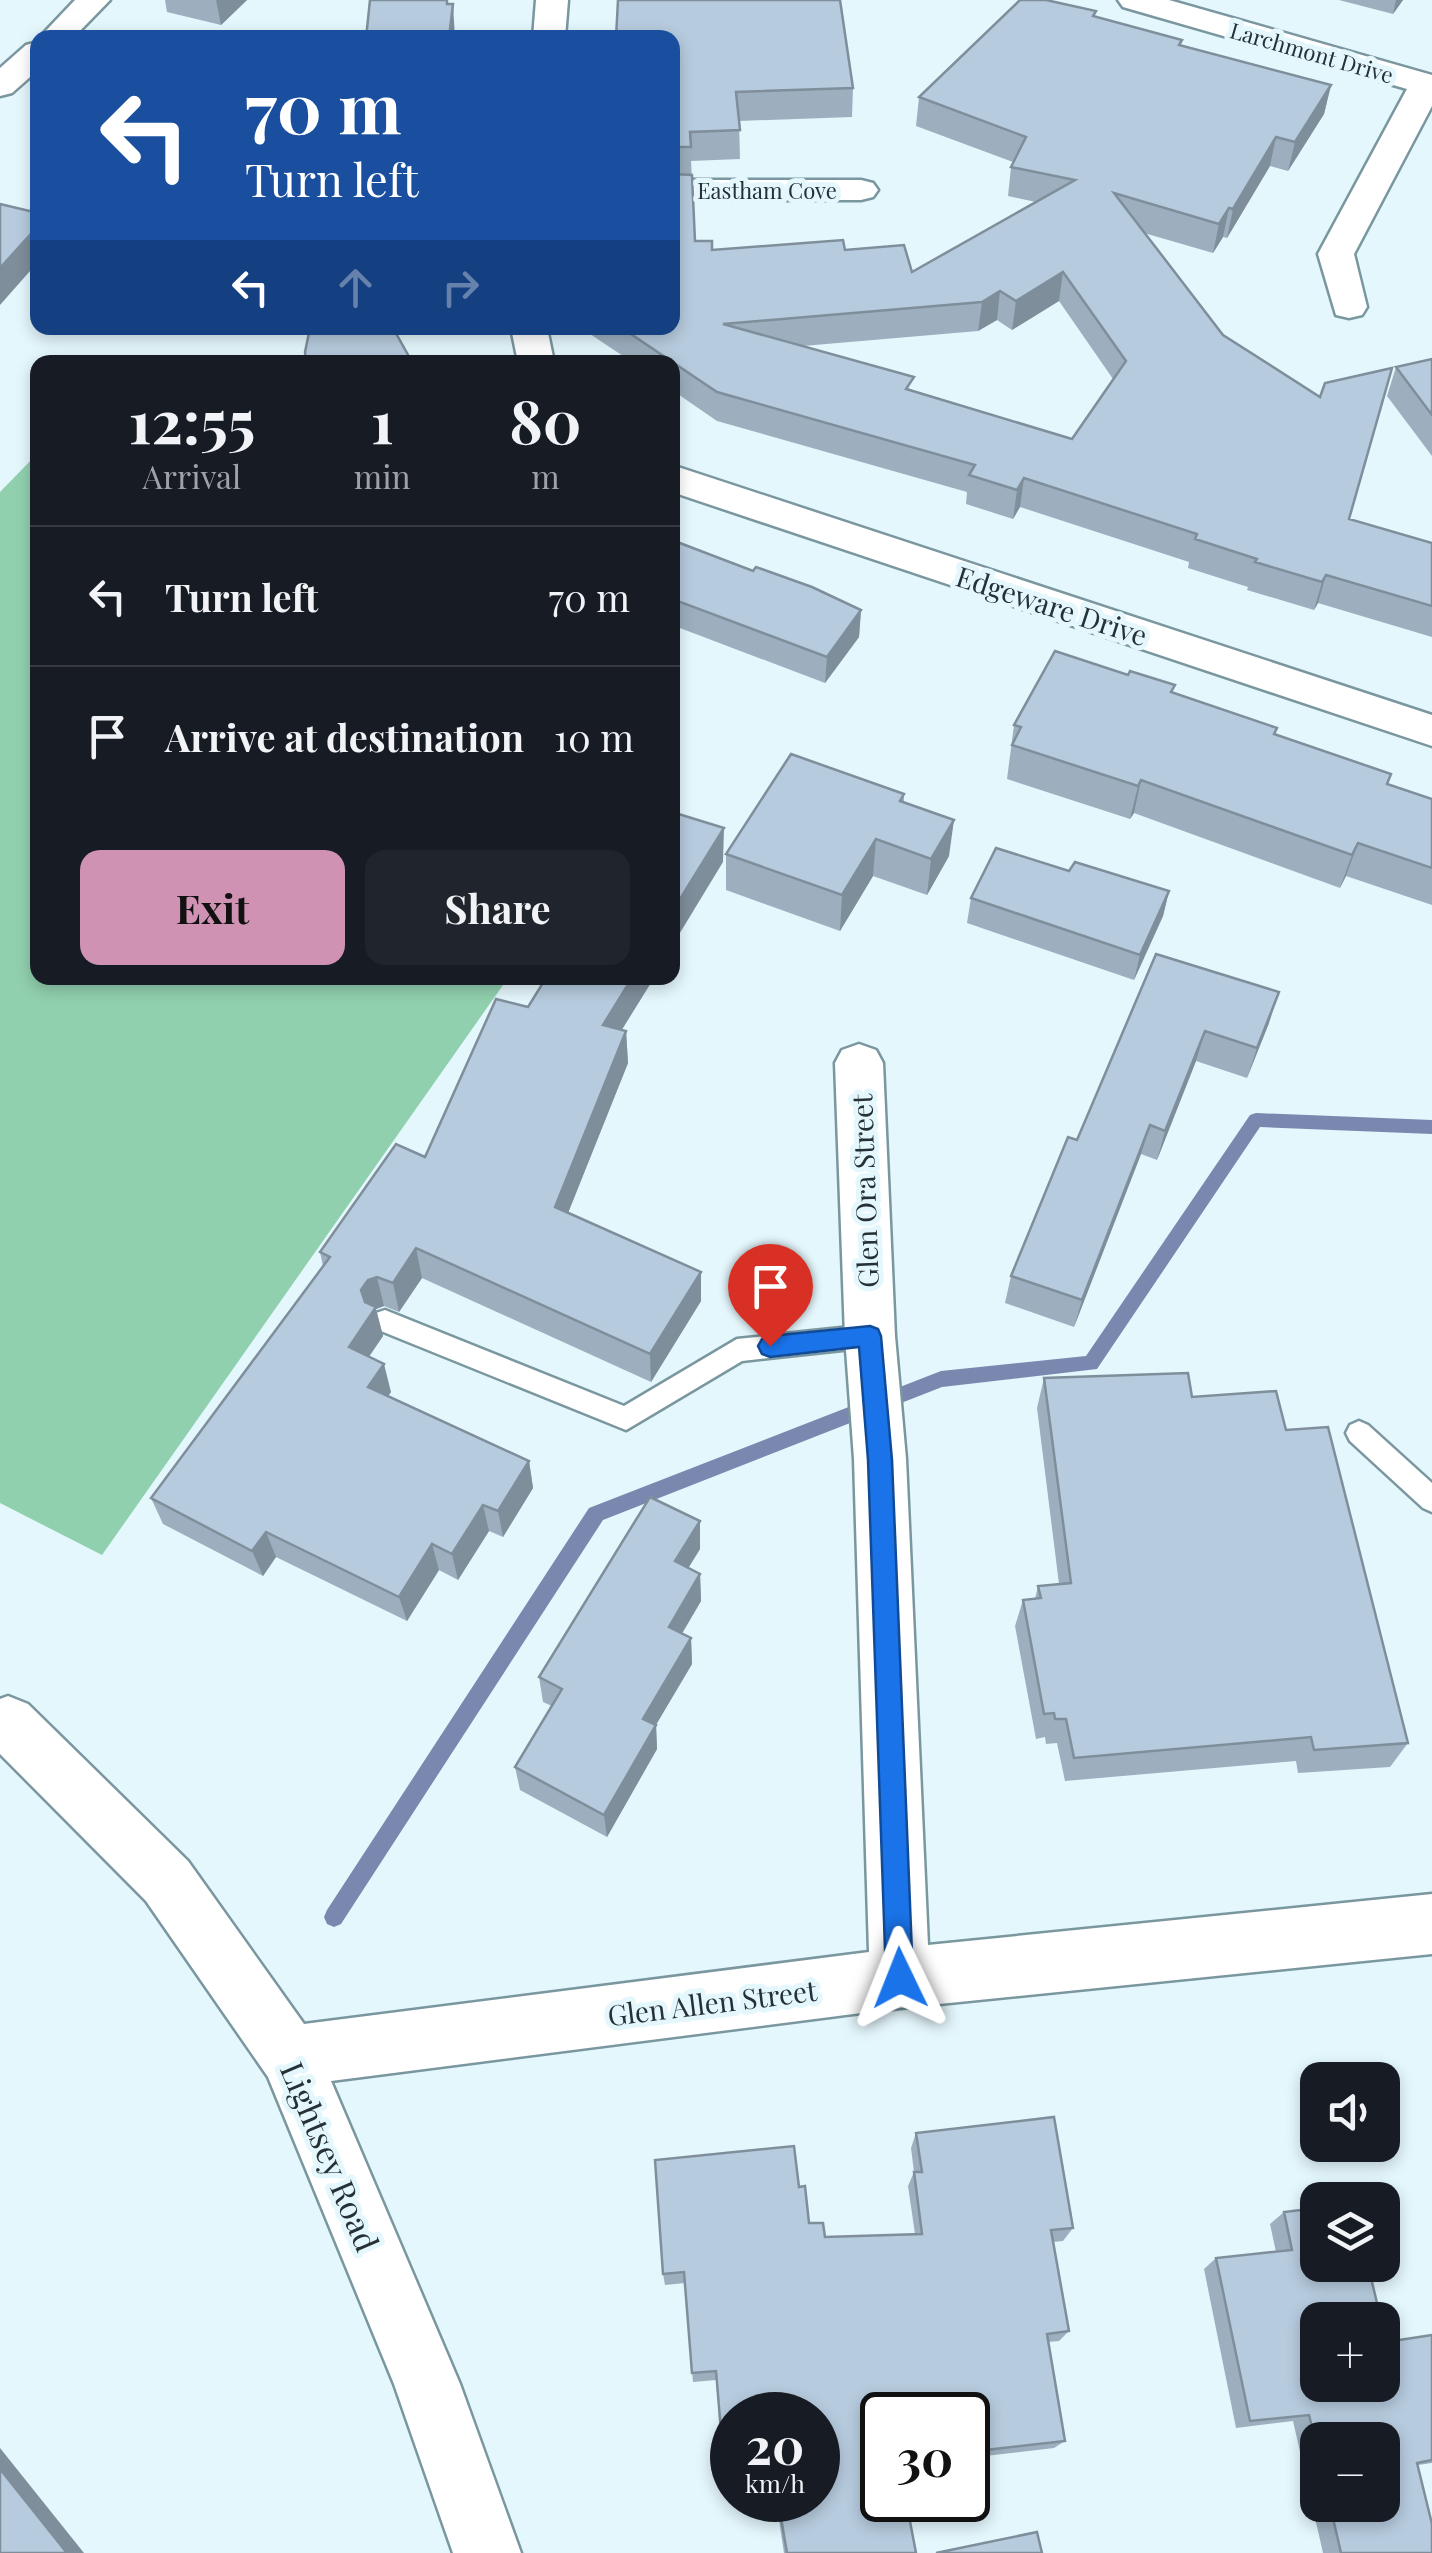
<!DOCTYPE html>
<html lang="en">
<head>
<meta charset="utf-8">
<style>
  :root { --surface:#171b24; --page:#20242c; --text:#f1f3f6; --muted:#9ea1a6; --line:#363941; --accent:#d092b2 }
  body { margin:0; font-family:"Playfair Display",serif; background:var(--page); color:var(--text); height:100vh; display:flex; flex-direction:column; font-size:38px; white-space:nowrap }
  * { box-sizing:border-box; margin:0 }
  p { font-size:32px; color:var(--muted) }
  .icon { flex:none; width:55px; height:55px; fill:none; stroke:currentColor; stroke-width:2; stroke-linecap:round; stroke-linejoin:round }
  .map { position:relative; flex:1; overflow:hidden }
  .sheet { position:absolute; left:30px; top:355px; width:650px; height:630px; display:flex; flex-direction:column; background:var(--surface); border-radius:20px; box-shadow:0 5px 15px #0003 }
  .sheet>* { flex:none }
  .hud { position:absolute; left:30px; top:30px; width:650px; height:305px; border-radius:20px; box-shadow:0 5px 15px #0003; background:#1a4fa0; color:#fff; overflow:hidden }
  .fabs { position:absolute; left:1300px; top:2062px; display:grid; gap:20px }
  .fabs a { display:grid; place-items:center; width:100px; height:100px; border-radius:20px; background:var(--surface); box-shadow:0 5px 15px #0003; font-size:50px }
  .speed { position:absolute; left:710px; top:2392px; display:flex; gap:20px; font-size:50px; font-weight:700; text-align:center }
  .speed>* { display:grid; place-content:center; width:130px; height:130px; border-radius:50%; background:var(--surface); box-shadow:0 5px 15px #0003; line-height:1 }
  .speed small { font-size:25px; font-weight:400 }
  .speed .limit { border:5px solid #111; border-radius:15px; background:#fff; color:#111 }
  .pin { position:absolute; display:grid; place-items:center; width:85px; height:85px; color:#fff; margin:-102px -42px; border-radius:50% 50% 50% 0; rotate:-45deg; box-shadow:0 0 10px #0007 }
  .pin .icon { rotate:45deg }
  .me { position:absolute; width:110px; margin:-55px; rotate:358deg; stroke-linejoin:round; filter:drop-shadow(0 0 8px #0008) }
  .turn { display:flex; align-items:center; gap:35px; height:210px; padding:0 50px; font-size:45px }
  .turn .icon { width:130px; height:130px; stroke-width:2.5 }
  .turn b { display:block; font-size:70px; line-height:85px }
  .lanes { display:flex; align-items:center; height:95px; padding:0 50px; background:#0003; justify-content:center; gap:50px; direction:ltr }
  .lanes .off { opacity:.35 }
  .eta { display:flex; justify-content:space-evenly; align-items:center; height:170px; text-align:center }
  .eta b { font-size:60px; font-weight:700; line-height:70px }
  .action { display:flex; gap:20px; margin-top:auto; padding:20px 50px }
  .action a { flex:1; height:115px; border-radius:20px; background:var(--accent); color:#111; font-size:40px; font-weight:700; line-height:115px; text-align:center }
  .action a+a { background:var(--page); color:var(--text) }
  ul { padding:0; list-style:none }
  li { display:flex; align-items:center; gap:30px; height:140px; padding:0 50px; border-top:2px solid var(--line) }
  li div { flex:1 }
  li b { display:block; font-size:38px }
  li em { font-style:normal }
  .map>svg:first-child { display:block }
  .forest { fill:#91d0af }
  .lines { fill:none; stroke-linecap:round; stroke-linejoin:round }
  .stream { fill:#7a87ae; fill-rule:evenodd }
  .service-casing { stroke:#7a97a0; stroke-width:5 }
  .minor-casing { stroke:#7a97a0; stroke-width:5 }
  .service { fill:#fff; fill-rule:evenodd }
  .minor { fill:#fff; fill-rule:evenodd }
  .wall { fill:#9dafbf; fill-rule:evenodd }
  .shaded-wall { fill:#7f8e9b }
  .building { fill:#b6cbde; stroke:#7f8e9b; stroke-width:2.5; fill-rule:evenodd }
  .route { fill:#1a73e8; stroke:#114b97; stroke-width:2.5 }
  .labels { text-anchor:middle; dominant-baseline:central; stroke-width:10; stroke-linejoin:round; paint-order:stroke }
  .far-street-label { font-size:22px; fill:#253134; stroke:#e4f7fd }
  .street-label { font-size:28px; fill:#253134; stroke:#e4f7fd }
  .near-street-label { font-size:32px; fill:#253134; stroke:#e4f7fd }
</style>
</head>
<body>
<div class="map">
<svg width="1432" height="2553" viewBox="0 0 1432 2553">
  <rect width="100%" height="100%" fill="#e4f7fd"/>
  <polygon class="forest" points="37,454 38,978 508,978 102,1555 0,1503 0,492"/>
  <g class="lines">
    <polygon class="stream" points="1256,1113 1432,1120 1432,1134 1260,1127 1097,1369 942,1387 603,1520 341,1924 334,1927 327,1924 324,1917 327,1910 589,1508 941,1371 1086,1356 1250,1115"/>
    <g class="service-casing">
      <g id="service">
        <polygon points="385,1310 624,1406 737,1339 870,1325 879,1328 883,1336 879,1344 870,1347 742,1361 626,1430 376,1329 372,1321 376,1313"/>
        <polygon points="1359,1421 1368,1425 1432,1483 1432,1512 1423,1508 1350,1441 1346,1433 1350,1425"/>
      </g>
    </g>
    <g class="minor-casing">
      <g id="minor">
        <polygon points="75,0 110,0 73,38 38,39"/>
        <polygon points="536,0 568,0 565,38 533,38"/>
        <polygon points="1118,0 1169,0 1432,75 1432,106 1354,254 1367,307 1362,315 1349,318 1336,315 1318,254 1407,89 1123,7"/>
        <polygon points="38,42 38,70 12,93 0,96 0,68 26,45"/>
        <polygon points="672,180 861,180 873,183 878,190 873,197 861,200 672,200"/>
        <polygon points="511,328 547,328 554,362 518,362"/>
        <polygon points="672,465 1432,715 1432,746 672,492"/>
        <polygon points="859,1044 876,1050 883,1063 895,1336 906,1459 928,1945 1432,1894 1432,1954 900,2008 331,2081 460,2384 521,2553 453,2553 394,2384 268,2077 146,1901 0,1754 0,1699 8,1696 28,1704 188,1861 304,2024 869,1952 854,1459 845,1336 835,1063 842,1050"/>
      </g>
    </g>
    <use href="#service" class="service"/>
    <use href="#minor" class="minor"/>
  </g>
  <g class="wall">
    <polygon points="165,0 247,0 221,25 167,12"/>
    <polygon points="1339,0 1403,0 1393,14"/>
    <path d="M1096,17L1182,45L1331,85L1324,114L1288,171L1270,166L1227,238L1223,237L1213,253L1144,233L1349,519L1432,543V637L1318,603L1314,610L1247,590L1248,587L1188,568L1189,562L1020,507L1013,519L966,504L967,492L717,421L672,390V362H632L581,328H672V38L853,88L852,117L739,121L740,159L691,161L695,241L712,250H845L912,272L1036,202L1008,196L1011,167L1013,162L916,126L919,97ZM1059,301L1113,379L1072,439L913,390L803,346L978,331L997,320L1012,330Z"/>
    <polygon points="1432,359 1432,456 1387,396 1396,367"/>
    <polygon points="672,540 861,610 859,637 825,683 672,625"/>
    <polygon points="1173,692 1275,735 1391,774 1388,784 1432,799 1432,905 1346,876 1340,888 1134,813 1130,819 1007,779 1014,725"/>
    <polygon points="904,794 904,802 949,856 927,895 873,876 840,931 726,890 726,854"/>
    <polygon points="1169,891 1163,916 1134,980 967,923 971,898"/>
    <polygon points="1156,954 1269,1023 1247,1078 1196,1061 1157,1160 1141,1154 1074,1327 1005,1303 1011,1276 1077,1140"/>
    <polygon points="622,1030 626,1031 628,1063 568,1213 701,1301 651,1382 422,1278 399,1312 384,1306 376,1309 383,1336 369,1357 391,1392 388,1396 529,1461 533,1488 503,1537 489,1531 458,1580 439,1570 407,1621 276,1557 263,1576 163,1524 151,1498 323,1266 320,1252 425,1157"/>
    <polygon points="1044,1378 1192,1397 1286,1430 1408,1743 1390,1767 1298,1773 1296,1761 1065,1781 1057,1743 1046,1744 1045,1737 1036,1739 1015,1626 1023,1600 1035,1599 1038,1586 1059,1584 1037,1408"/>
    <polygon points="700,1521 700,1549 688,1568 700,1574 701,1601 682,1634 691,1638 692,1664 656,1725 657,1749 607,1837 520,1790 515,1767 552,1706 543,1702 539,1677"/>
    <polygon points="916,2133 1073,2228 1063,2241 1053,2242 1069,2331 1059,2341 1048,2342 1065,2441 1054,2448 968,2458 968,2415 882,2415 916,2553 784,2553 776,2500 818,2500 732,2415 732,2484 725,2484 716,2380 693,2382 685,2283 665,2285 663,2274 799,2187 809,2223 825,2237 915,2234 908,2186 914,2172 911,2148"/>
    <path d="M1284,2212L1386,2342L1432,2335V2463L1418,2465L1432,2553H1323L1293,2421L1236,2428L1204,2269L1216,2258L1276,2252L1270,2224ZM1318,2440L1382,2505H1318Z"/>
  </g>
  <g class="shaded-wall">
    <polygon points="216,0 247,0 221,25"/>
    <polygon points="1396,0 1403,0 1393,14"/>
    <polygon points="453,4 455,38 449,38"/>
    <polygon points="1331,85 1324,114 1288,171 1295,142"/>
    <polygon points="1276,137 1270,166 1227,238 1233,209"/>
    <polygon points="1229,208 1223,237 1213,253 1219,224"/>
    <polygon points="38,226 38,262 0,305 0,268"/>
    <polygon points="1063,272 1059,301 1012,330 1016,301"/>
    <polygon points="1000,291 997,320 978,331 982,302"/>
    <polygon points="1024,478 1020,507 1013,519 1017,490"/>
    <polygon points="1326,575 1318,603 1314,610 1322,582"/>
    <polygon points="861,610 859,637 825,683 827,657"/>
    <polygon points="1141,780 1134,813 1130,819 1138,786"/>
    <polygon points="954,820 949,856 927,895 931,859"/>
    <polygon points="724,828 723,862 672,946 672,912"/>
    <polygon points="876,839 873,876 840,931 842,895"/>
    <polygon points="1358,843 1346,876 1340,888 1352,855"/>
    <polygon points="1169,891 1163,916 1134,980 1140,955"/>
    <polygon points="632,978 654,978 605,1057 603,1025"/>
    <polygon points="1279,992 1269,1023 1247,1078 1257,1048"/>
    <polygon points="626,1031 628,1063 558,1238 555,1207"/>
    <polygon points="1205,1031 1196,1061 1157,1160 1165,1131"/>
    <polygon points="1150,1125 1141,1154 1074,1327 1082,1300"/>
    <polygon points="416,1248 422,1278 399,1312 393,1283"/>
    <polygon points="701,1272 701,1301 651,1382 650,1354"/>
    <polygon points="377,1277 384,1306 376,1309 383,1336 356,1375 349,1347 361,1290 368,1280"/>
    <polygon points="384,1364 391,1392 375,1414 368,1387"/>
    <polygon points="529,1461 533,1488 503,1537 498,1511"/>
    <polygon points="483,1505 489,1531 458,1580 452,1554"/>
    <polygon points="700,1521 700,1549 676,1588 675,1561"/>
    <polygon points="266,1532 276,1557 263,1576 252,1551"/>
    <polygon points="432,1544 439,1570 407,1621 399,1597"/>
    <polygon points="700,1574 701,1601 670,1653 669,1627"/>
    <polygon points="691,1638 692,1664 645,1743 643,1719"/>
    <polygon points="656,1725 657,1749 607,1837 604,1815"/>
    <polygon points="0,2448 84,2553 67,2553 0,2469"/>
  </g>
  <g class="building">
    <polygon points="370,0 447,0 447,4 453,4 449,38 366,38"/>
    <polygon points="618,0 840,0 853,88 736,92 740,130 690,132 691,147 672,147 672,38 616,38"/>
    <path d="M1020,0H1046L1096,11L1093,16L1182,40L1179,45L1331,85L1295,142L1276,137L1233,209L1229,208L1219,224L1114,193L1223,335L1320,397L1325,383L1392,368L1349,519L1432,543V606L1326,575L1322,582L1255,562L1257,559L1195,539L1197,534L1024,478L1017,490L969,475L975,465L717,392L622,328H672V174L692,175L695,241H712V250L843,240L845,250L904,245L912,272L1075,180L1011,167L1026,137L919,97ZM1063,272L1126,361L1072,439L906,389L914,377L723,324L982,302L1000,291L1016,301Z"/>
    <polygon points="0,204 38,213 38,226 0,268"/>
    <polygon points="310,328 393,328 412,362 306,362 305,352"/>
    <polygon points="1432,359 1432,415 1396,367"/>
    <polygon points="672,540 753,571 756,567 812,587 861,610 827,657 672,599"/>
    <polygon points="1055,651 1128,675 1130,671 1175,685 1171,692 1277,728 1274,734 1391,774 1387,784 1432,799 1432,868 1358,843 1352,855 1141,780 1138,786 1012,745 1021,727 1014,725"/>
    <polygon points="791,754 904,794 900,801 954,820 931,859 876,839 842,895 726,854"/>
    <polygon points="672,812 724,828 672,912"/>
    <polygon points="996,848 1069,871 1075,862 1169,891 1140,955 971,898"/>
    <polygon points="1156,954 1279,992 1257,1048 1205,1031 1165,1131 1150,1125 1082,1300 1011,1276 1068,1137 1077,1140"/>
    <polygon points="546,978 632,978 603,1025 626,1031 555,1207 701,1272 650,1354 416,1248 393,1283 377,1277 368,1280 361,1290 365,1302 376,1307 349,1347 384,1364 368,1387 529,1461 498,1511 483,1505 452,1554 432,1544 399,1597 266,1532 252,1551 151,1498 330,1257 320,1252 396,1144 425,1157 496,999 528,1007"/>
    <polygon points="1188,1373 1192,1397 1276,1391 1286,1430 1328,1427 1408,1743 1314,1750 1311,1737 1074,1758 1066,1719 1055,1719 1054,1713 1044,1714 1023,1600 1041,1598 1038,1586 1071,1583 1044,1378"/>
    <polygon points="650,1497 700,1521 675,1561 700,1574 669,1627 691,1638 643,1719 656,1725 604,1815 515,1767 562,1689 539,1677"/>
    <polygon points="1054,2117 1073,2228 1051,2230 1069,2331 1047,2334 1065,2441 968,2452 968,2415 882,2415 882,2500 906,2500 916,2553 787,2553 778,2500 818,2500 818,2415 732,2415 732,2478 725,2479 716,2371 692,2373 684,2272 663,2274 655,2160 794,2146 799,2187 805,2186 809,2223 823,2223 825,2237 922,2234 914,2172 922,2172 916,2133"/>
    <polygon points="1318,2208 1318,2265 1368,2265 1381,2320 1318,2320 1318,2385 1382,2385 1382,2328 1386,2342 1432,2335 1432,2460 1417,2463 1432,2524 1432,2553 1341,2553 1330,2505 1382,2505 1382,2440 1318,2440 1318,2451 1309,2415 1250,2421 1216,2258 1292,2250 1284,2212"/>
    <polygon points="0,2469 67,2553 0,2553"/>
    <polygon points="1037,2532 1042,2553 936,2553"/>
  </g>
  <polygon class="route" points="870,1326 878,1329 881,1336 892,1460 913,1978 909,1988 900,1992 890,1988 886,1978 868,1460 859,1347 770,1357 762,1354 758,1346 762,1339 770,1336"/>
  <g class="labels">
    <g class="far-street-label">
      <text transform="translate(1312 52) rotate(16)">Larchmont Drive</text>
      <text x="767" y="190">Eastham Cove</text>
    </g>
    <g class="street-label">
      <text transform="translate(1052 605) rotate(18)">Edgeware Drive</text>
      <text transform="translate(864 1191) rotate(-92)">Glen Ora Street</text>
      <text transform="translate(712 2002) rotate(-7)">Glen Allen Street</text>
    </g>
    <g class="near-street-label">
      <text transform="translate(331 2156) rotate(67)">Lightsey Road</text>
    </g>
  </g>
</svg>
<div class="fabs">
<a><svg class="icon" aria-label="sound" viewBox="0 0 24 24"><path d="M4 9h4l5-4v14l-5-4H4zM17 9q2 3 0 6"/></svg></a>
<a><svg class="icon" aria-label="layers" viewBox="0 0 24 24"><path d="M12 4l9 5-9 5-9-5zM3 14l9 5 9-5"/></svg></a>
<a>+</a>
<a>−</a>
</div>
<div class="speed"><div>20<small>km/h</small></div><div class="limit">30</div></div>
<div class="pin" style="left:770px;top:1346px;background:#d93025"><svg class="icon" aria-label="arrive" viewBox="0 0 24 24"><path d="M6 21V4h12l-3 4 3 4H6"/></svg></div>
<svg class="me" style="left:900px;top:1978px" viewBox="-20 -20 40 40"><path d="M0-17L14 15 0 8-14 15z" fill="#1a73e8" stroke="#fff" stroke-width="4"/></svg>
<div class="hud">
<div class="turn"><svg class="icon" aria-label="left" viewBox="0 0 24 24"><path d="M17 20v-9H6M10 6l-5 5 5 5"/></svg><div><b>70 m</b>Turn left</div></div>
<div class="lanes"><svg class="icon" aria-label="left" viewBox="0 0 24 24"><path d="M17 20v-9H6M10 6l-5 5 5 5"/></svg><svg class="icon off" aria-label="ahead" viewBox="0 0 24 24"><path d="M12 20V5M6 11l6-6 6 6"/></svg><svg class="icon off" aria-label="right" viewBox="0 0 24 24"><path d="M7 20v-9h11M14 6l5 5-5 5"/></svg></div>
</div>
<section class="sheet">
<div class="eta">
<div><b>12:55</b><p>Arrival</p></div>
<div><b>1</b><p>min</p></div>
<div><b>80</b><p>m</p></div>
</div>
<ul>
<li><svg class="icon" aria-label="left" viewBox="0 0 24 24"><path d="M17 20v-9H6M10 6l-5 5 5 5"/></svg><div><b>Turn left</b></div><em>70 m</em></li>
<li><svg class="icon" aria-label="arrive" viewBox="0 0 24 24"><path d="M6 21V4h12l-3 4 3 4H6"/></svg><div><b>Arrive at destination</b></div><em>10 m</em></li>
</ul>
<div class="action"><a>Exit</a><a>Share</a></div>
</section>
</div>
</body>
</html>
